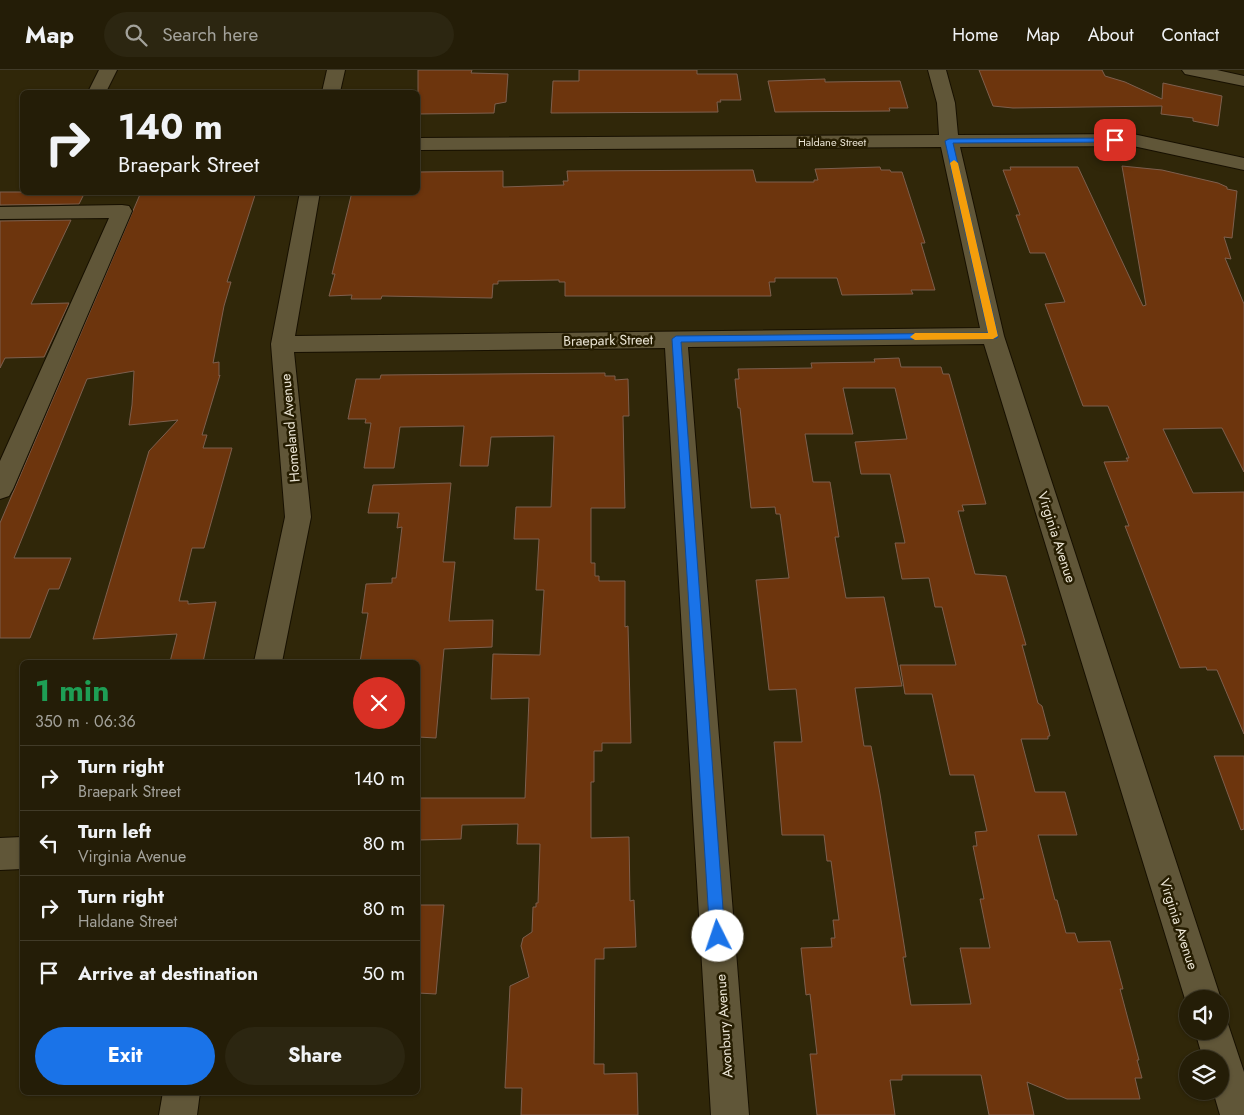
<!DOCTYPE html>
<html lang="en">
<head>
<meta charset="utf-8">
<style>
  :root { --surface:#241d07; --page:#2c2611; --text:#f1f3f6; --muted:#a3a29b; --line:#413b28; --accent:#1a73e8 }
  body { margin:0; font-family:Jost,sans-serif; background:var(--page); color:var(--text); height:100vh; display:flex; flex-direction:column; font-size:19px; white-space:nowrap }
  * { box-sizing:border-box; margin:0 }
  p { font-size:16px; color:var(--muted) }
  .icon { flex:none; width:28px; height:28px; fill:none; stroke:currentColor; stroke-width:2; stroke-linecap:round; stroke-linejoin:round }
  .map { position:relative; flex:1; overflow:hidden }
  .panel { position:absolute; left:20px; top:590px; width:400px; height:435px; display:flex; flex-direction:column; background:var(--surface); border-radius:8px; box-shadow:0 1px 4px #0004,0 0 0 1px var(--line) }
  .panel>* { flex:none }
  .hud { position:absolute; left:20px; top:20px; width:400px; height:105px; border-radius:8px; box-shadow:0 1px 4px #0004,0 0 0 1px var(--line); background:#241d07; color:var(--text); overflow:hidden }
  .buttons { position:absolute; left:1179px; top:920px; display:grid; gap:10px }
  .buttons a { display:grid; place-items:center; width:50px; height:50px; border-radius:50%; background:var(--surface); box-shadow:0 1px 4px #0004,0 0 0 1px var(--line); font-size:25px }
  .pin { position:absolute; display:grid; place-items:center; width:42px; height:42px; color:#fff; margin:-21px; border-radius:10px; box-shadow:0 2px 8px #0006 }
  .me { position:absolute; width:55px; margin:-28px; rotate:356deg; stroke-linejoin:round; filter:drop-shadow(0 0 4px #0008) }
  .turn { display:flex; align-items:center; gap:18px; height:105px; padding:0 15px; font-size:22px }
  .turn .icon { width:65px; height:65px; stroke-width:2.5 }
  .turn b { display:block; font-size:35px; line-height:42px }
  .round { display:grid; place-items:center; flex:none; width:52px; height:52px; border-radius:26px; background:var(--page) }
  .overview { display:flex; align-items:center; justify-content:space-between; height:85px; padding:0 15px }
  h1 { font-size:30px; font-weight:700; line-height:38px; color:#1e9e55 }
  .action { display:flex; gap:10px; margin-top:auto; padding:10px 15px }
  .action a { flex:1; height:58px; border-radius:30px; background:var(--accent); color:#fff; font-size:20px; font-weight:700; line-height:58px; text-align:center }
  .action a+a { background:var(--page); color:var(--text) }
  ul { padding:0; list-style:none }
  li { display:flex; align-items:center; gap:15px; height:65px; padding:0 15px; border-top:1px solid var(--line) }
  li div { flex:1 }
  li b { display:block; font-size:19px }
  li em { font-style:normal }
  header { display:flex; align-items:center; gap:30px; box-sizing:border-box; height:70px; padding:0 25px; background:var(--surface); border-bottom:1px solid var(--line) }
  header strong { font-size:24px }
  nav { display:flex; gap:28px; margin-inline-start:auto; font-size:18px }
  .search { width:350px; height:45px; background:var(--page); display:flex; align-items:center; gap:12px; box-sizing:border-box; padding:0 18px; border-radius:28px; color:var(--muted); font-size:19px }
  .map>svg:first-child { display:block }
  .building { fill:#6d350d; stroke:#7d5f4e; fill-rule:evenodd }
  .lines { fill:none; stroke-linecap:round; stroke-linejoin:round }
  .minor-casing { stroke:#171000; stroke-width:2 }
  .minor { fill:#605638; fill-rule:evenodd }
  .route { fill:#1a73e8; stroke:#114b97 }
  .slow { fill:#f59e0b }
  .labels { text-anchor:middle; dominant-baseline:central; stroke-width:5; stroke-linejoin:round; paint-order:stroke }
  .far-street-label { font-size:11px; fill:#eae4d4; stroke:#261d01 }
  .street-label { font-size:14px; fill:#eae4d4; stroke:#261d01 }
</style>
</head>
<body>
<header>
<strong>Map</strong>
<div class="search"><svg class="icon" aria-label="search" viewBox="0 0 24 24"><circle cx="10" cy="10" r="6"/><path d="M15 15l6 6"/></svg>Search here</div>
<nav><a>Home</a><a>Map</a><a>About</a><a>Contact</a></nav>
</header>
<div class="map">
<svg width="1244" height="1045" viewBox="0 0 1244 1045">
  <rect width="100%" height="100%" fill="#302709"/>
  <g class="building">
    <polygon points="418,0 472,0 471,3 508,4 506,32 495,34 494,43 418,44"/>
    <polygon points="579,0 697,0 697,4 737,4 741,30 720,30 721,32 717,32 718,42 551,43 553,11 579,11"/>
    <polygon points="979,0 1102,0 1105,6 1125,12 1162,29 1163,13 1222,26 1218,56 1193,51 1193,48 1161,44 1162,36 1013,38 993,36"/>
    <polygon points="825,9 825,12 900,11 908,38 889,38 890,41 775,42 768,11"/>
    <polygon points="1122,96 1162,100 1218,113 1227,117 1227,119 1237,121 1232,168 1224,167 1231,189 1225,188 1244,234 1244,402 1222,358 1163,359 1193,423 1244,422 1244,664 1217,600 1207,600 1206,597 1180,598 1125,456 1129,456 1104,392 1128,391 1126,388 1129,388 1108,336 1083,336 1045,234 1065,232 1045,183 1030,183 1016,145 1020,145 1003,100 1011,100 1010,97 1078,97 1143,236 1146,235"/>
    <polygon points="880,97 881,100 890,100 891,102 902,102 925,173 921,173 935,220 911,220 913,224 842,225 837,208 775,208 775,212 769,212 771,226 565,226 565,212 559,212 559,210 498,211 498,214 493,214 492,228 382,226 381,229 351,229 352,225 329,226 335,204 332,204 352,122 418,122 418,102 503,101 503,117 564,115 563,111 568,111 567,101 753,100 756,112 814,112 814,110 818,110 815,99"/>
    <polygon points="0,122 85,122 79,134 0,135"/>
    <polygon points="141,122 256,122 227,212 231,212 224,236 213,293 219,292 219,306 220,305 202,365 207,365 203,378 232,378 204,478 192,478 179,531 188,531 188,534 216,532 203,592 170,592 177,564 93,569 149,381 178,350 129,355 132,335 134,301 87,309 14,488 71,488 59,519 49,519 30,568 0,568 0,453"/>
    <polygon points="71,150 31,234 69,233 44,287 5,288 0,298 0,151"/>
    <path d="M899,288L901,297H941L943,304H949L986,434L962,435L964,441H958L975,504L1006,506L1026,575H1022L1038,633L1042,636L1050,666H1048V669H1021L1035,722H1065L1077,765H1038L1055,830H1057L1066,863H1075L1078,872L1110,871L1123,919H1120L1139,990H1137L1142,1008H1135L1140,1029H1067L1027,1012L1034,1045H989L981,1005H902V1010H890L895,1045H817L810,984H817L810,924L806,925L801,878L832,877L831,868H835L833,850H839L831,791H827L824,765H782L774,672H802L796,619L769,620L756,510L789,508L780,444H776L775,437L751,438L740,338H738L735,309H739L738,299L812,298L811,293L875,292L874,289ZM843,318H895L907,369L855,372L861,404H890L905,473H895L902,509L929,508L935,537H942L956,595H900L905,624H932L950,705H974L987,761L975,762L977,776H973L984,829H980L990,878H960L971,934L911,935L903,887H906L880,724L871,676H864L855,618L902,616L884,527L846,528L835,467H839L830,412H813L805,364H853Z"/>
    <polygon points="605,303 605,306 615,306 615,310 628,309 629,346 623,346 625,438 591,438 591,493 595,493 595,506 599,506 599,511 625,511 625,557 628,556 631,673 602,673 602,681 594,681 594,712 591,712 591,768 629,767 630,831 634,830 636,877 604,878 604,889 595,889 594,994 604,994 604,1004 637,1003 638,1045 521,1045 522,1018 505,1018 510,916 529,907 521,876 523,868 532,862 533,837 536,837 536,833 538,833 540,774 517,774 518,754 462,755 461,769 418,770 418,728 525,728 529,628 491,629 493,584 540,585 544,520 536,520 539,469 514,469 516,437 551,437 554,366 491,367 488,396 460,396 464,356 400,357 394,398 364,398 371,353 365,353 366,349 348,349 356,309 380,309 381,305"/>
    <polygon points="451,413 443,492 455,492 449,551 493,550 492,577 444,579 436,668 418,667 418,592 360,592 368,543 362,543 366,514 392,513 392,508 396,508 402,457 397,458 399,443 368,443 373,415"/>
    <polygon points="1214,686 1244,686 1244,759 1241,760"/>
    <polygon points="418,835 444,835 436,924 418,923"/>
  </g>
  <g class="lines">
    <g class="minor-casing">
      <g id="minor">
        <polygon points="99,0 117,0 106,22 88,22"/>
        <polygon points="327,0 345,0 340,22 322,22"/>
        <polygon points="928,0 946,0 955,33 958,65 1133,64 1244,88 1244,100 1133,76 960,77 1004,266 1221,929 1188,929 1188,934 1185,929 984,274 688,277 749,1045 711,1045 665,278 294,282 311,447 282,592 254,592 285,447 271,274 300,122 320,122 295,266 980,258 941,77 418,80 418,68 939,65 937,33"/>
        <polygon points="1182,0 1217,0 1244,6 1244,16 1185,4"/>
        <polygon points="122,135 129,136 132,141 13,419 9,426 0,429 0,391 109,148 0,149 0,137"/>
        <polygon points="22,767 22,799 0,800 0,768"/>
        <polygon points="1220,946 1226,948 1244,1002 1244,1045 1220,1045 1213,1021 1220,1021 1220,989 1203,989 1195,961 1220,961"/>
        <polygon points="163,1022 200,1022 197,1045 159,1045"/>
      </g>
    </g>
    <use href="#minor" class="minor"/>
  </g>
  <polygon class="route" points="1115,68 1119,70 1118,72 953,73 998,266 997,268 681,272 725,866 722,871 718,873 713,871 710,866 672,269 676,266 988,263 945,71 949,69"/>
  <polygon class="slow" points="954,90 958,93 998,266 993,269 915,270 910,267 915,263 988,263 950,93"/>
  <g class="labels">
    <g class="far-street-label">
      <text x="832" y="72">Haldane Street</text>
    </g>
    <g class="street-label">
      <text transform="translate(608 270) rotate(-1)">Braepark Street</text>
      <text transform="translate(290 358) rotate(-95)">Homeland Avenue</text>
      <text transform="translate(1057 467) rotate(72)">Virginia Avenue</text>
      <text transform="translate(1179 854) rotate(72)">Virginia Avenue</text>
      <text transform="translate(724 956) rotate(-94)">Avonbury Avenue</text>
    </g>
  </g>
</svg>
<div class="buttons">
<a><svg class="icon" aria-label="sound" viewBox="0 0 24 24"><path d="M4 9h4l5-4v14l-5-4H4zM17 9q2 3 0 6"/></svg></a>
<a><svg class="icon" aria-label="layers" viewBox="0 0 24 24"><path d="M12 4l9 5-9 5-9-5zM3 14l9 5 9-5"/></svg></a>
</div>
<div class="pin" style="left:1115px;top:70px;background:#d93025"><svg class="icon" aria-label="arrive" viewBox="0 0 24 24"><path d="M6 21V4h12l-3 4 3 4H6"/></svg></div>
<svg class="me" style="left:718px;top:866px" viewBox="-20 -20 40 40"><circle r="19" fill="#fff"/><path d="M0-13L10 11 0 6-10 11z" fill="#1a73e8"/></svg>
<div class="hud">
<div class="turn"><svg class="icon" aria-label="right" viewBox="0 0 24 24"><path d="M7 20v-9h11M14 6l5 5-5 5"/></svg><div><b>140 m</b>Braepark Street</div></div>
</div>
<section class="panel">
<div class="overview"><div><h1>1 min</h1><p>350 m · 06:36</p></div><a class="round" style="background:#d93025;color:#fff"><svg class="icon" aria-label="close" viewBox="0 0 24 24"><path d="M6 6l12 12M18 6L6 18"/></svg></a></div>
<ul>
<li><svg class="icon" aria-label="right" viewBox="0 0 24 24"><path d="M7 20v-9h11M14 6l5 5-5 5"/></svg><div><b>Turn right</b><p>Braepark Street</p></div><em>140 m</em></li>
<li><svg class="icon" aria-label="left" viewBox="0 0 24 24"><path d="M17 20v-9H6M10 6l-5 5 5 5"/></svg><div><b>Turn left</b><p>Virginia Avenue</p></div><em>80 m</em></li>
<li><svg class="icon" aria-label="right" viewBox="0 0 24 24"><path d="M7 20v-9h11M14 6l5 5-5 5"/></svg><div><b>Turn right</b><p>Haldane Street</p></div><em>80 m</em></li>
<li><svg class="icon" aria-label="arrive" viewBox="0 0 24 24"><path d="M6 21V4h12l-3 4 3 4H6"/></svg><div><b>Arrive at destination</b></div><em>50 m</em></li>
</ul>
<div class="action"><a>Exit</a><a>Share</a></div>
</section>
</div>
</body>
</html>
